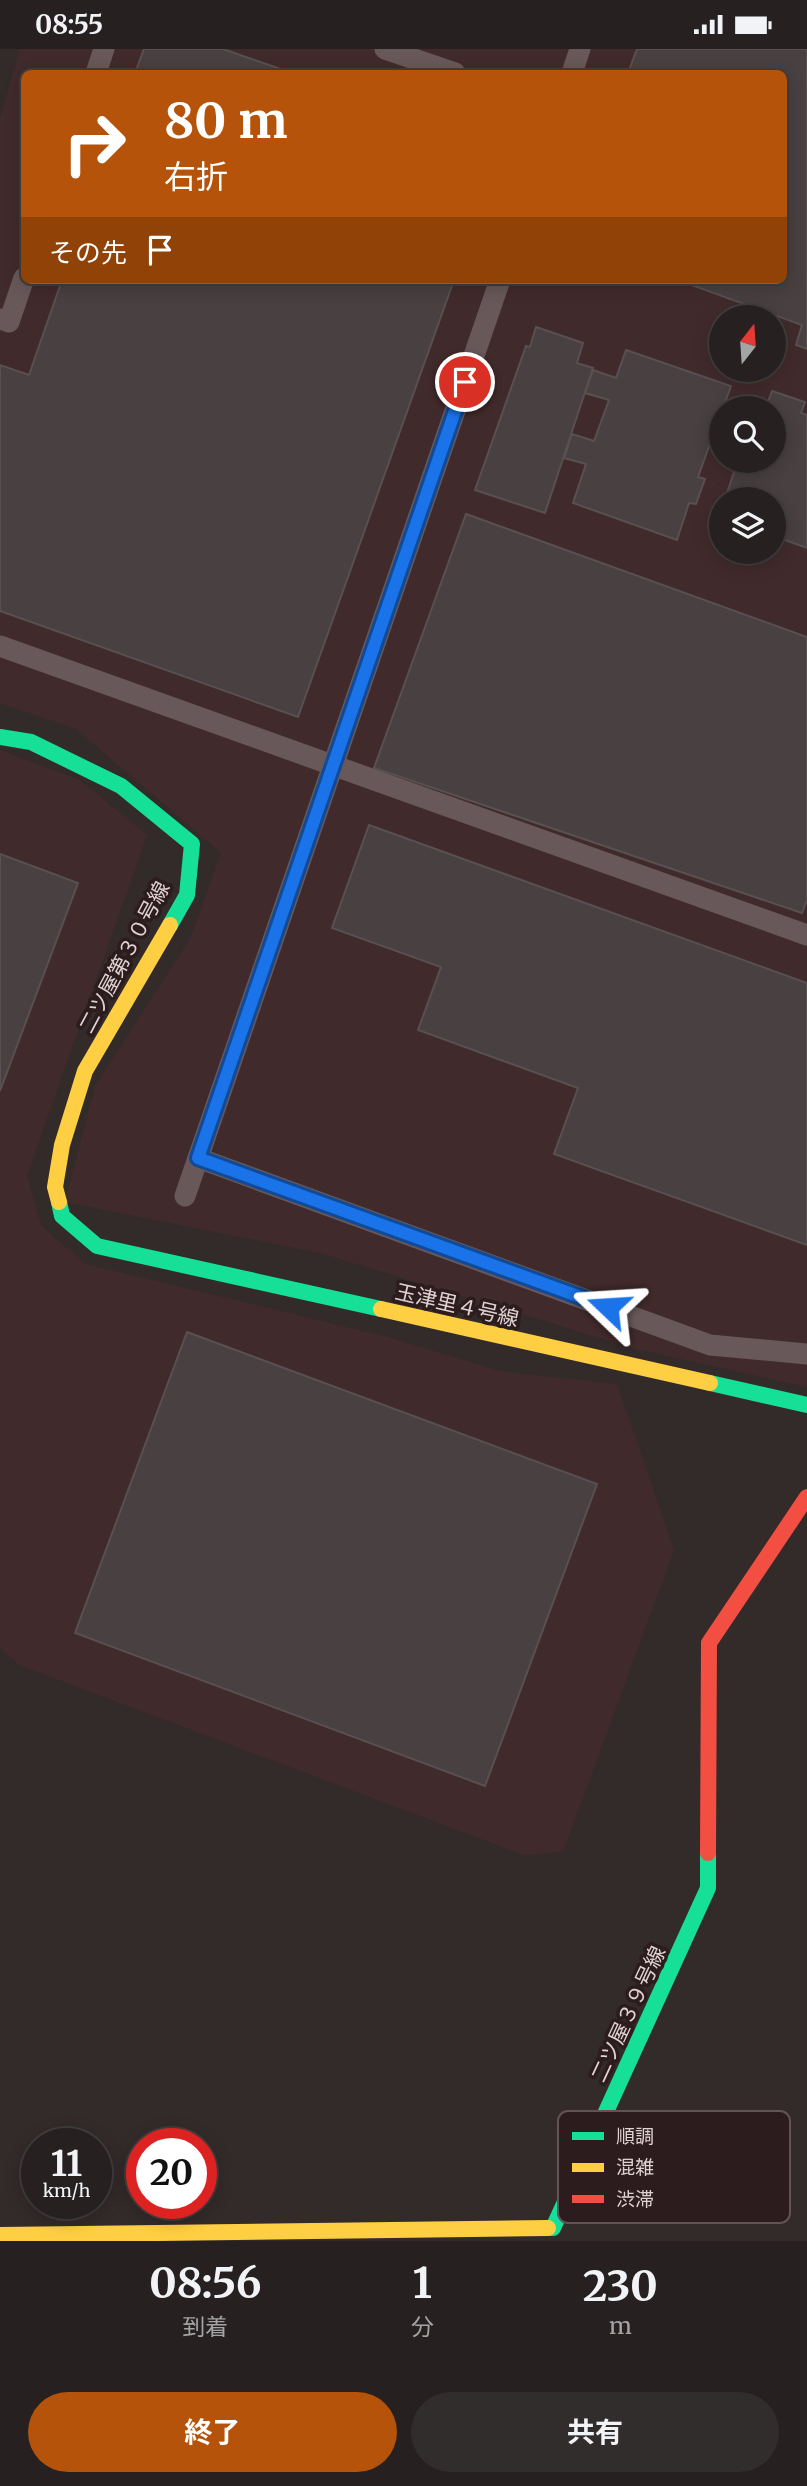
<!DOCTYPE html>
<html lang="ja">
<head>
<meta charset="utf-8">
<style>
  :root { --surface:#262020; --page:#322d2d; --text:#f1f3f6; --muted:#a4a3a5; --line:#423e3e; --accent:#b45309 }
  body { margin:0; font-family:Merriweather,"Noto Sans JP",serif; background:var(--page); color:var(--text); height:100vh; display:flex; flex-direction:column; font-size:26px; white-space:nowrap }
  * { box-sizing:border-box; margin:0 }
  p { font-size:23px; color:var(--muted) }
  .icon { flex:none; width:38px; height:38px; fill:none; stroke:currentColor; stroke-width:2; stroke-linecap:round; stroke-linejoin:round }
  .map { position:relative; height:2192px; overflow:hidden }
  .drawer { display:flex; flex-direction:column; background:var(--surface); flex:1 }
  .drawer>* { flex:none }
  .top-card { position:absolute; left:21px; top:21px; width:766px; height:214px; border-radius:10px; box-shadow:0 4px 18px #0003,0 0 0 2px var(--line); background:#b45309; color:#fff; overflow:hidden }
  .needle { width:46px; rotate:17deg }
  .buttons { position:absolute; left:709px; top:256px; display:grid; gap:14px }
  .buttons a { display:grid; place-items:center; width:77px; height:77px; border-radius:50%; background:var(--surface); box-shadow:0 4px 18px #0003,0 0 0 2px var(--line); font-size:35px }
  .speed { position:absolute; left:21px; top:2079px; display:flex; gap:14px; font-size:35px; font-weight:700; text-align:center }
  .speed>* { display:grid; place-content:center; width:91px; height:91px; border-radius:50%; background:var(--surface); box-shadow:0 4px 18px #0003,0 0 0 2px var(--line); line-height:1 }
  .speed small { font-size:18px; font-weight:400 }
  .speed .limit { border:10px solid #d22; background:#fff; color:#111 }
  .pin { position:absolute; display:grid; place-items:center; width:60px; height:60px; color:#fff; margin:-30px; border:4px solid #fff; border-radius:50%; box-shadow:0 2px 7px #0007 }
  .me { position:absolute; width:77px; margin:-38px; rotate:290deg; stroke-linejoin:round; filter:drop-shadow(0 0 5px #0008) }
  .turn { display:flex; align-items:center; gap:24px; height:147px; padding:0 28px; font-size:32px }
  .turn .icon { width:91px; height:91px; stroke-width:2.5 }
  .turn b { display:block; font-size:49px; line-height:60px }
  .then { display:flex; align-items:center; height:66px; padding:0 28px; background:#0003; gap:14px; font-size:26px }
  .eta { display:flex; justify-content:space-evenly; align-items:center; height:119px; text-align:center }
  .eta b { font-size:42px; font-weight:700; line-height:49px }
  .action { display:flex; gap:14px; margin-top:auto; padding:14px 28px }
  .action a { flex:1; height:80px; border-radius:42px; background:var(--accent); color:#fff; font-size:28px; font-weight:700; line-height:80px; text-align:center }
  .action a+a { background:var(--page); color:var(--text) }
  .status { display:flex; justify-content:space-between; align-items:center; height:49px; padding:0 35px; background:var(--surface); direction:ltr }
  .status svg { height:19px; fill:currentColor }
  .map>svg:first-child { display:block }
  .built { fill:#412a2c; fill-rule:evenodd }
  .building { fill:#484041; stroke:#585051; stroke-width:2 }
  .lines { fill:none; stroke-linecap:round; stroke-linejoin:round }
  .lane { stroke:#685859; stroke-width:21 }
  .fast { stroke:#16e098; stroke-width:16 }
  .slow { stroke:#ffcf43; stroke-width:16 }
  .jam { stroke:#f24e42; stroke-width:16 }
  .route-casing { stroke:#114b97; stroke-width:18 }
  .route { stroke:#1a73e8; stroke-width:12 }
  .labels { text-anchor:middle; dominant-baseline:central; stroke-width:7; stroke-linejoin:round; paint-order:stroke }
  .street-label { font-size:21px; fill:#dfd2d3; stroke:#2d1c1e }
  .key { fill:#2d1c1e; stroke:#625354; stroke-width:2 }
  .key-label { font-size:19px; fill:#dfd2d3 }
</style>
</head>
<body>
<div class="status"><b>08:55</b><svg viewBox="0 0 49 12"><path d="M0 12V9h3v3zM5 12V6h3v6zM10 12V3h3v9zM15 12V0h3v12zM26 1h20v11H26zM47 4h2v5h-2z"/></svg></div>
<div class="map">
<svg width="807" height="2192" viewBox="0 0 807 2192">
  <rect width="100%" height="100%" fill="#332a2a"/>
  <g class="built">
    <path d="M20,0H807V1338L636,1300L320,1204L65,1153L95,1037L190,890L221,804L75,679L0,654V69ZM24,24H784V231H24ZM721,268H774V320H721ZM721,359H774V411H721ZM721,450H774V502H721Z"/>
    <polygon points="0,701 80,731 147,786 27,1126 41,1177 86,1215 388,1288 500,1322 617,1335 674,1501 563,1803 524,1806 19,1616 0,1598"/>
  </g>
  <g class="building">
    <polygon points="144,0 223,0 292,24 135,24"/>
    <polygon points="637,0 807,0 807,300 796,296 802,276 678,231 784,231 784,24 628,24"/>
    <polygon points="62,231 454,231 298,668 0,562 0,316 29,326"/>
    <polygon points="536,278 583,294 577,314 593,319 545,464 475,441 526,297 530,298"/>
    <polygon points="626,301 731,337 723,359 721,359 718,372 721,373 721,381 716,394 711,392 698,428 705,430 696,455 689,454 677,491 573,454 586,415 564,409 572,385 594,392 609,351 585,344 593,321 616,329"/>
    <polygon points="772,342 805,353 801,364 807,366 807,499 774,487 774,450 725,450 738,411 774,411 774,359 755,359 758,349 768,353"/>
    <polygon points="466,465 807,588 807,851 802,864 374,719"/>
    <polygon points="369,776 807,934 807,1196 554,1105 578,1039 418,981 441,918 332,879"/>
    <polygon points="0,805 78,834 0,1042"/>
    <polygon points="187,1283 597,1435 485,1737 75,1584"/>
  </g>
  <g class="lines">
    <g class="lane">
      <polyline points="385,0 455,24"/>
      <polyline points="96,24 104,0"/>
      <polyline points="572,24 580,0"/>
      <polyline points="0,270 9,273 24,229"/>
      <polyline points="0,597 807,886"/>
      <polyline points="198,1109 710,1296 807,1305"/>
      <polyline points="185,1147 500,231"/>
    </g>
    <g class="fast">
      <polyline points="0,688 31,693 121,737 192,795 187,846 170,876"/>
      <polyline points="59,1153 62,1167 97,1197 381,1260"/>
      <polyline points="710,1334 807,1356"/>
      <polyline points="548,2179 553,2179 708,1839 708,1804"/>
    </g>
    <g class="slow">
      <polyline points="59,1153 55,1138 62,1096 85,1022 170,876"/>
      <polyline points="381,1260 710,1334"/>
      <polyline points="0,2186 548,2179"/>
    </g>
    <polyline class="jam" points="708,1804 709,1594 807,1448"/>
  </g>
  <g class="lines">
    <g class="route-casing">
      <polyline id="route" points="465,333 198,1109 608,1258"/>
    </g>
    <use href="#route" class="route"/>
  </g>
  <g class="labels">
    <g class="street-label">
      <text transform="translate(124 908) rotate(-62)">二ツ屋第３０号線</text>
      <text transform="translate(457 1256) rotate(13)">玉津里４号線</text>
      <text transform="translate(628 1965) rotate(-65)">二ツ屋３９号線</text>
    </g>
  </g>
  <rect x="558" y="2062" width="232" height="112" rx="10" class="key"/>
  <rect x="572" y="2083" width="32" height="8" fill="#16e098"/>
  <rect x="572" y="2114" width="32" height="9" fill="#ffcf43"/>
  <rect x="572" y="2146" width="32" height="8" fill="#f24e42"/>
  <g class="key-label">
    <text x="616" y="2094">順調</text>
    <text x="616" y="2125">混雑</text>
    <text x="616" y="2157">渋滞</text>
  </g>
</svg>
<div class="buttons">
<a><svg class="needle" viewBox="-14 -14 28 28"><path d="M0-13l5 13h-10z" fill="#e53935"/><path d="M0 13l5-13h-10z" fill="#a4a3a5"/></svg></a>
<a><svg class="icon" aria-label="search" viewBox="0 0 24 24"><circle cx="10" cy="10" r="6"/><path d="M15 15l6 6"/></svg></a>
<a><svg class="icon" aria-label="layers" viewBox="0 0 24 24"><path d="M12 4l9 5-9 5-9-5zM3 14l9 5 9-5"/></svg></a>
</div>
<div class="speed"><div>11<small>km/h</small></div><div class="limit">20</div></div>
<div class="pin" style="left:465px;top:333px;background:#d93025"><svg class="icon" aria-label="arrive" viewBox="0 0 24 24"><path d="M6 21V4h12l-3 4 3 4H6"/></svg></div>
<svg class="me" style="left:608px;top:1258px" viewBox="-20 -20 40 40"><path d="M0-17L14 15 0 8-14 15z" fill="#1a73e8" stroke="#fff" stroke-width="4"/></svg>
<div class="top-card">
<div class="turn"><svg class="icon" aria-label="right" viewBox="0 0 24 24"><path d="M7 20v-9h11M14 6l5 5-5 5"/></svg><div><b>80 m</b>右折</div></div>
<div class="then">その先<svg class="icon" aria-label="arrive" viewBox="0 0 24 24"><path d="M6 21V4h12l-3 4 3 4H6"/></svg></div>
</div>
</div>
<section class="drawer">
<div class="eta">
<div><b>08:56</b><p>到着</p></div>
<div><b>1</b><p>分</p></div>
<div><b>230</b><p>m</p></div>
</div>
<div class="action"><a>終了</a><a>共有</a></div>
</section>
</body>
</html>
